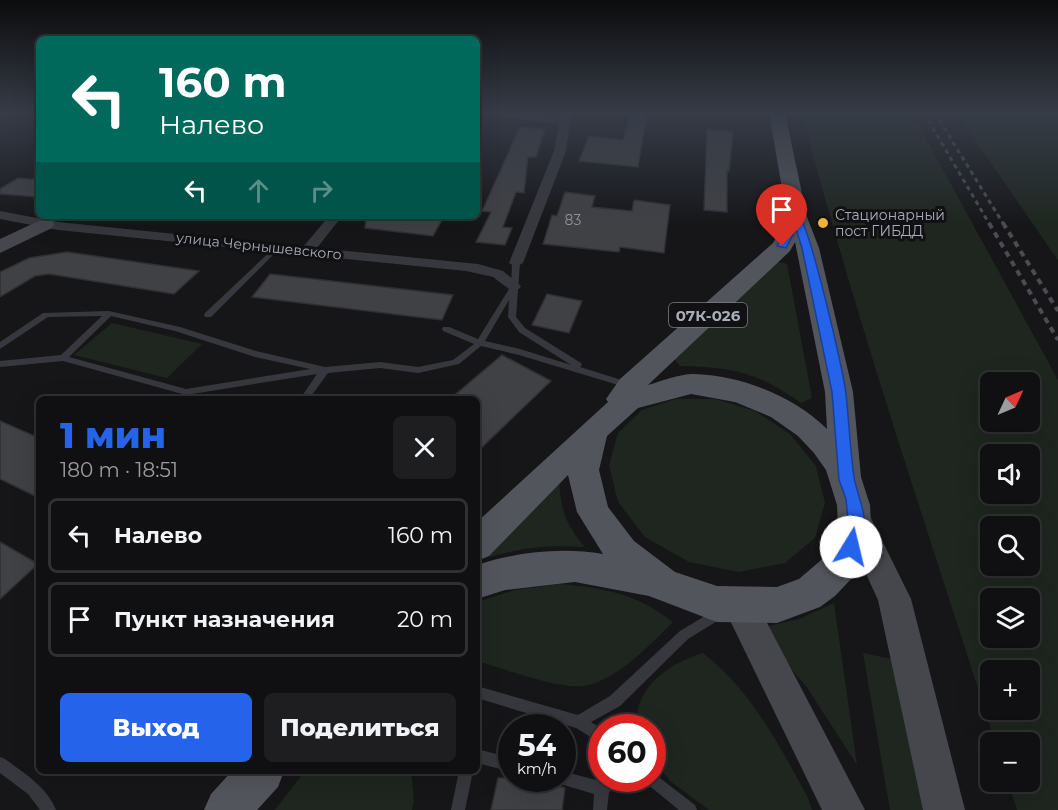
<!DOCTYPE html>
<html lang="ru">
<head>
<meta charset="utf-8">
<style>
  :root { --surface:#101012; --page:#1e1e20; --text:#f1f3f6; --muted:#9c9d9f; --line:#303032; --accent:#2563eb }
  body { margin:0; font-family:Montserrat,sans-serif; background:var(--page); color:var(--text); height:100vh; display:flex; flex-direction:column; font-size:22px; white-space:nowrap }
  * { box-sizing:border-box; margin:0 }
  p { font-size:20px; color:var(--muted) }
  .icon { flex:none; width:33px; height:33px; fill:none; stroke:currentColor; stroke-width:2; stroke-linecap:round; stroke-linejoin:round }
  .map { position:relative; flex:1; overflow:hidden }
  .drawer { position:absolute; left:36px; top:396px; width:444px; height:378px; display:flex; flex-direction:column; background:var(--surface); border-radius:9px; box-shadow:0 6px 24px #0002,0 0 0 2px var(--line) }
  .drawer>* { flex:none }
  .banner { position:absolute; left:36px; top:36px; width:444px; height:183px; border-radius:9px; box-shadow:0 6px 24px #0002,0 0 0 2px var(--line); background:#00695c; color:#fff; overflow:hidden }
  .needle { width:39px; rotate:46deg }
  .fabs { position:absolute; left:980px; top:372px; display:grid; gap:12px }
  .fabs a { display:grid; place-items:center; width:60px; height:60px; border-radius:9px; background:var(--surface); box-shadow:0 6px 24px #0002,0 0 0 2px var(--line); font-size:30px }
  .speed { position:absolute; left:498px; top:714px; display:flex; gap:12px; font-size:30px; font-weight:700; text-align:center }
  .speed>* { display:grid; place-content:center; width:78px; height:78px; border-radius:50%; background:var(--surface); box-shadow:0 6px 24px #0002,0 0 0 2px var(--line); line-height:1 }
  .speed small { font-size:15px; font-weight:400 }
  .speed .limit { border:9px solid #d22; background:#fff; color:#111 }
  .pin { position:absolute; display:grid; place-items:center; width:51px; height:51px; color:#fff; margin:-62px -26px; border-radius:50% 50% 50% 0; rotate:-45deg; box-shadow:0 0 6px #0007 }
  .pin .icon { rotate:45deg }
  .me { position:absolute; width:66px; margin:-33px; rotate:9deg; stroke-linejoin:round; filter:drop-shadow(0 0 4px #0008) }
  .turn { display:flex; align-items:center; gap:21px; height:126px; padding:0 24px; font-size:27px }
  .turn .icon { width:78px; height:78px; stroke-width:2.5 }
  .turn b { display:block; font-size:42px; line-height:51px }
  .lanes { display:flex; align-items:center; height:57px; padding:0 24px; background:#0003; justify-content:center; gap:30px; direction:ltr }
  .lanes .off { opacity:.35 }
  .round { display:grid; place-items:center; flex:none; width:63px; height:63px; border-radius:9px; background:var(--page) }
  .summary { display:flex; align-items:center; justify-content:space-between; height:102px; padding:0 24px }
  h1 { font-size:36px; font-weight:800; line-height:45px; color:var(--accent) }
  .cta { display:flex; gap:12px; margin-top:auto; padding:12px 24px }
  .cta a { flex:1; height:69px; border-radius:9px; background:var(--accent); color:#fff; font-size:24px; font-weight:800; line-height:69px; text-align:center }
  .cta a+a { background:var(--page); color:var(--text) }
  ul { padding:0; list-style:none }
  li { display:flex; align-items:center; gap:18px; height:75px; margin:0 12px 9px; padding:0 12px; border:3px solid var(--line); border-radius:9px }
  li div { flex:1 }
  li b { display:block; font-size:22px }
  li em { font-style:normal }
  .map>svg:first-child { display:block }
  .green { fill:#1e261f; fill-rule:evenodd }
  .building { fill:#404145; stroke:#303034; stroke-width:1.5 }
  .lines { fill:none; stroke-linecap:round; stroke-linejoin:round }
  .lane { fill:#37383d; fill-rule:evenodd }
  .street { fill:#37383d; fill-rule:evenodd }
  .secondary { fill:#45474d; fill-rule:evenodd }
  .primary { fill:#53555c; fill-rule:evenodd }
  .rail-far1 { stroke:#4a4c52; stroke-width:3; stroke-dasharray:4.5 4; stroke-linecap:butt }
  .rail { stroke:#4a4c52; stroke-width:4; stroke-dasharray:6 5; stroke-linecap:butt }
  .route { fill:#2563eb; stroke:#184099; stroke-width:1.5 }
  .poi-dot { fill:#f2b134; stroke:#111113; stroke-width:2 }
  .labels { text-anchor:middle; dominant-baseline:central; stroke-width:6; stroke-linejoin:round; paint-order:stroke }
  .far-poi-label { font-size:14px; fill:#a8adb8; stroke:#111113; text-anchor:start }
  .number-label { font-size:14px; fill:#8e929b }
  .far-street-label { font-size:14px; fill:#a8adb8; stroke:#111113 }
  .shield { fill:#111113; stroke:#7b7e86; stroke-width:1.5 }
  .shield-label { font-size:15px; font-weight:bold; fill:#a8adb8 }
</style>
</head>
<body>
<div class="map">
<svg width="1058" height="810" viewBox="0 0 1058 810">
  <rect width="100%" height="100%" fill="#161618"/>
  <g class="green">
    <path d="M802,113H912L1058,380V810H1017L1008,782H1029V742H995C929,533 857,325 802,113ZM1029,382V422H990V382ZM990,454H1029V494H990ZM990,526H1029V566H990ZM1029,598V638H990V598ZM990,670H1029V710H990Z"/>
    <polygon points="957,113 1058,113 1058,260 1048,246"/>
    <path d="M775,261L787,264L812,398L801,403C758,372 731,367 680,366L674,359Z"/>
    <polygon points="112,323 202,344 167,378 74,355"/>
    <polygon points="676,399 715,399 755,411 790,434 816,466 825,503 815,538 785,563 739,572 689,562 645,537 618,502 609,465 618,433 642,410"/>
    <path d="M559,480C561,510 565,524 585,547C548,545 526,547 490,557L482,552Z"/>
    <path d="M561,584C605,588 637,594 673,622C651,644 616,681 584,686C557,689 505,669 477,661V602L515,590Z"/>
    <polygon points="834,603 857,765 806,686 756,629 799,619"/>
    <path d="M703,653C752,691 779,745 808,798L812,810H709L670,781L653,759L652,728L640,727C639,722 637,714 638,709C645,679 677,661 703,653Z"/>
    <polygon points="863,653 896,660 927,810 890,810"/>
    <polygon points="305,771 411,771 414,800 412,810 275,810"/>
  </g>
  <g class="building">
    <polygon points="630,113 647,113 638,167 579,161 589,136 623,140"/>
    <polygon points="520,127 545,129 536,157 528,157 524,193 516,192 503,227 512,228 505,245 476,242 491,212 482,211"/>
    <polygon points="707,129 733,132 729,171 727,170 727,212 704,210"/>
    <polygon points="18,178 39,180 39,197 0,194 0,189"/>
    <polygon points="565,192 595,196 592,207 632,211 634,200 670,205 664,253 620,247 619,252 543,244 552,215 557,216"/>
    <polygon points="366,216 427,216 443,218 433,236 365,228"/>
    <polygon points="67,252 199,271 174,294 49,274 35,276 0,297 0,272 29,258"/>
    <polygon points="270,274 453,295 442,320 252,297"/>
    <polygon points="547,294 582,301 569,333 532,325"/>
    <polygon points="502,355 551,381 477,452 477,399 450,399"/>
    <polygon points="0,421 39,438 39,498 0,479"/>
    <polygon points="0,542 38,564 0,599"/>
    <polygon points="498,778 553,778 556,785 565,788 562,810 491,810"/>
  </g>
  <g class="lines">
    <g class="lane">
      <polygon points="277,246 280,248 211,317 205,317 204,315 205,313 275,247"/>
      <path d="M516,261L520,263L516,317L525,328L581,363L582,365L580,367L631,383L632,385L631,387L628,388L519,355L481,346L459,364L418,373L380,368L328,373L309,399H300L317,374L186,395L63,361L0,367V361L61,355L102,316L48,317L0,349V342L43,313L109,311L180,327L256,351L325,367L380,362L418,367L453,360L474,344L443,331L442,329L443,327H449L478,339L511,286L512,263ZM509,300L508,317L519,332L571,365L520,349L485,341ZM111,316L175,331L255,357L310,369L186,389L69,357Z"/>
      <polygon points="718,608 722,610 724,614 722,618 688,639 620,706 591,722 602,729 602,744 576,728 477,698 477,686 578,715 610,696 680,631"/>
      <polygon points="477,749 512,758 512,772 477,763"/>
      <path d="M0,757L5,759C24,773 47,787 56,810H40L28,794L0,773Z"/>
      <polygon points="459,771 473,771 465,810 451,810"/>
      <polygon points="562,771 600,781 602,778 620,778 618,783 609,792 607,810 593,810 594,794 557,783 555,778 562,778"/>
      <polygon points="652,772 695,805 697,810 679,810 646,783 644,778 652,778"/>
    </g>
    <g class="street">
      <polygon points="491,113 518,113 560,118 561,113 571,113 566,151 523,263 516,267 509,263 554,151 559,124 496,116"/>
      <polygon points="0,211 58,222 303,247 329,216 342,216 317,248 478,264 503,271 521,286 519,289 509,289 493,277 466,271 58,230 0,219"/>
    </g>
    <g class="secondary">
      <polygon points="45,218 52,220 54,224 52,228 0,253 0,239"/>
      <polygon points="856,506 867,510 911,599 965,810 923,810 878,600 841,519 845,510"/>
      <polygon points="741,592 753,596 865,810 822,810 724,608 729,596"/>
    </g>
    <g class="primary">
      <path d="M769,113H785L807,217L819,248L853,392L861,477L870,505L871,526L867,547L852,578L835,596L820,607L777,623L717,622L649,596L575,582L505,590L477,599V565C517,552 561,547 603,554L577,512L568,475L489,556L477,561V522L608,402L606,399L620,379L773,243L787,217ZM795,242L825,392L827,429C794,396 740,375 693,374C679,374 662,381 648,385L790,251ZM691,394L735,402L771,417L798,436L814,453L826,470L837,505L838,526L833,543L827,555L799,579L777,587L717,586L675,572L634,541L608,507L599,470L607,436L638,408Z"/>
      <polygon points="232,771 284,771 278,787 257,810 204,810 211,794"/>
    </g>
    <g class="rail-far1">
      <polyline points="924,113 990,225"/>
      <polyline points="935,113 1004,225"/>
    </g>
    <g class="rail">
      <polyline points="989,223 1058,340"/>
      <polyline points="1003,223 1058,311"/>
    </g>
  </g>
  <linearGradient id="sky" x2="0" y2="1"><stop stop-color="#0c0c0d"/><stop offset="0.5" stop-color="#363c48"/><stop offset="1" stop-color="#363c48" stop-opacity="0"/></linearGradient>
  <rect width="1058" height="226" fill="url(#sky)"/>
  <path class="route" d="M797,214C809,219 843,371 846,394C849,421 850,449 854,477C856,490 862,502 864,517C864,527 862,543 857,553L851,555L845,553L843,547L848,519L846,499L839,480L832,392L802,248L796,229L786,248L777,246L792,217Z"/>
  <circle class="poi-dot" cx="823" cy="223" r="6"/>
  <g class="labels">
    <g class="far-poi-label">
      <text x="835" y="215">Стационарный<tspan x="835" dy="16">пост ГИБДД</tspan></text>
    </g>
    <g class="number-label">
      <text x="573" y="220">83</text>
    </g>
    <g class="far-street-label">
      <text transform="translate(259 246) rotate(6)">улица Чернышевского</text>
    </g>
    <rect class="shield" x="669" y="303" width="78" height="24" rx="4.5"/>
    <g class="shield-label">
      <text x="708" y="315">07К-026</text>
    </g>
  </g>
</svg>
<div class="fabs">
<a><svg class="needle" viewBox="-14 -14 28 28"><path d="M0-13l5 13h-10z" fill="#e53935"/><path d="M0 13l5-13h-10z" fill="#9c9d9f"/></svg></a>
<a><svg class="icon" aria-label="sound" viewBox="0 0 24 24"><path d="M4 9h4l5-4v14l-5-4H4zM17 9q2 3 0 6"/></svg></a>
<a><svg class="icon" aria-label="search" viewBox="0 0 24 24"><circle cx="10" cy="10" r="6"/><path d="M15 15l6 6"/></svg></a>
<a><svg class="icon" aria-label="layers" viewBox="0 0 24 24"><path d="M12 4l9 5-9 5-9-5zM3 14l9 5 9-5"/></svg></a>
<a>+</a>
<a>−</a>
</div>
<div class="speed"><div>54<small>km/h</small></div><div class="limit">60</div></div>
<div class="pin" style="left:782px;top:246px;background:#d93025"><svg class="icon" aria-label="arrive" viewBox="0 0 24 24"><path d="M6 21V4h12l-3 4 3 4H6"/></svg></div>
<svg class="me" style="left:851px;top:547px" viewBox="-20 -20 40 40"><circle r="19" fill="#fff"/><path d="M0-13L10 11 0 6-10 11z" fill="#2563eb"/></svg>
<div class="banner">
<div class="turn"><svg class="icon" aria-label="left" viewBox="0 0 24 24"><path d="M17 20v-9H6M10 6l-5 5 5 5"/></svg><div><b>160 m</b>Налево</div></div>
<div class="lanes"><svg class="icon" aria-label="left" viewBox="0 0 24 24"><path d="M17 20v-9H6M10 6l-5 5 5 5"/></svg><svg class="icon off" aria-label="ahead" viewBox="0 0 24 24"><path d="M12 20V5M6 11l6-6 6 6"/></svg><svg class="icon off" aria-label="right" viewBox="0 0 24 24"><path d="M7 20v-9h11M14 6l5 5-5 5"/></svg></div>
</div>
<section class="drawer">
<div class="summary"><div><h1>1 мин</h1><p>180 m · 18:51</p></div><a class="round"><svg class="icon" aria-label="close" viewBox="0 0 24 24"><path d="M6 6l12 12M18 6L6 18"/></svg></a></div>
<ul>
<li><svg class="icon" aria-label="left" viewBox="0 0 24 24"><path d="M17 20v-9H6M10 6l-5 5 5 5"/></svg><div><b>Налево</b></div><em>160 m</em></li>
<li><svg class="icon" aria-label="arrive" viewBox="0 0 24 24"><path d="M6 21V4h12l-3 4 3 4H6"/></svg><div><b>Пункт назначения</b></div><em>20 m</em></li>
</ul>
<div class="cta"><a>Выход</a><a>Поделиться</a></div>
</section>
</div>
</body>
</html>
